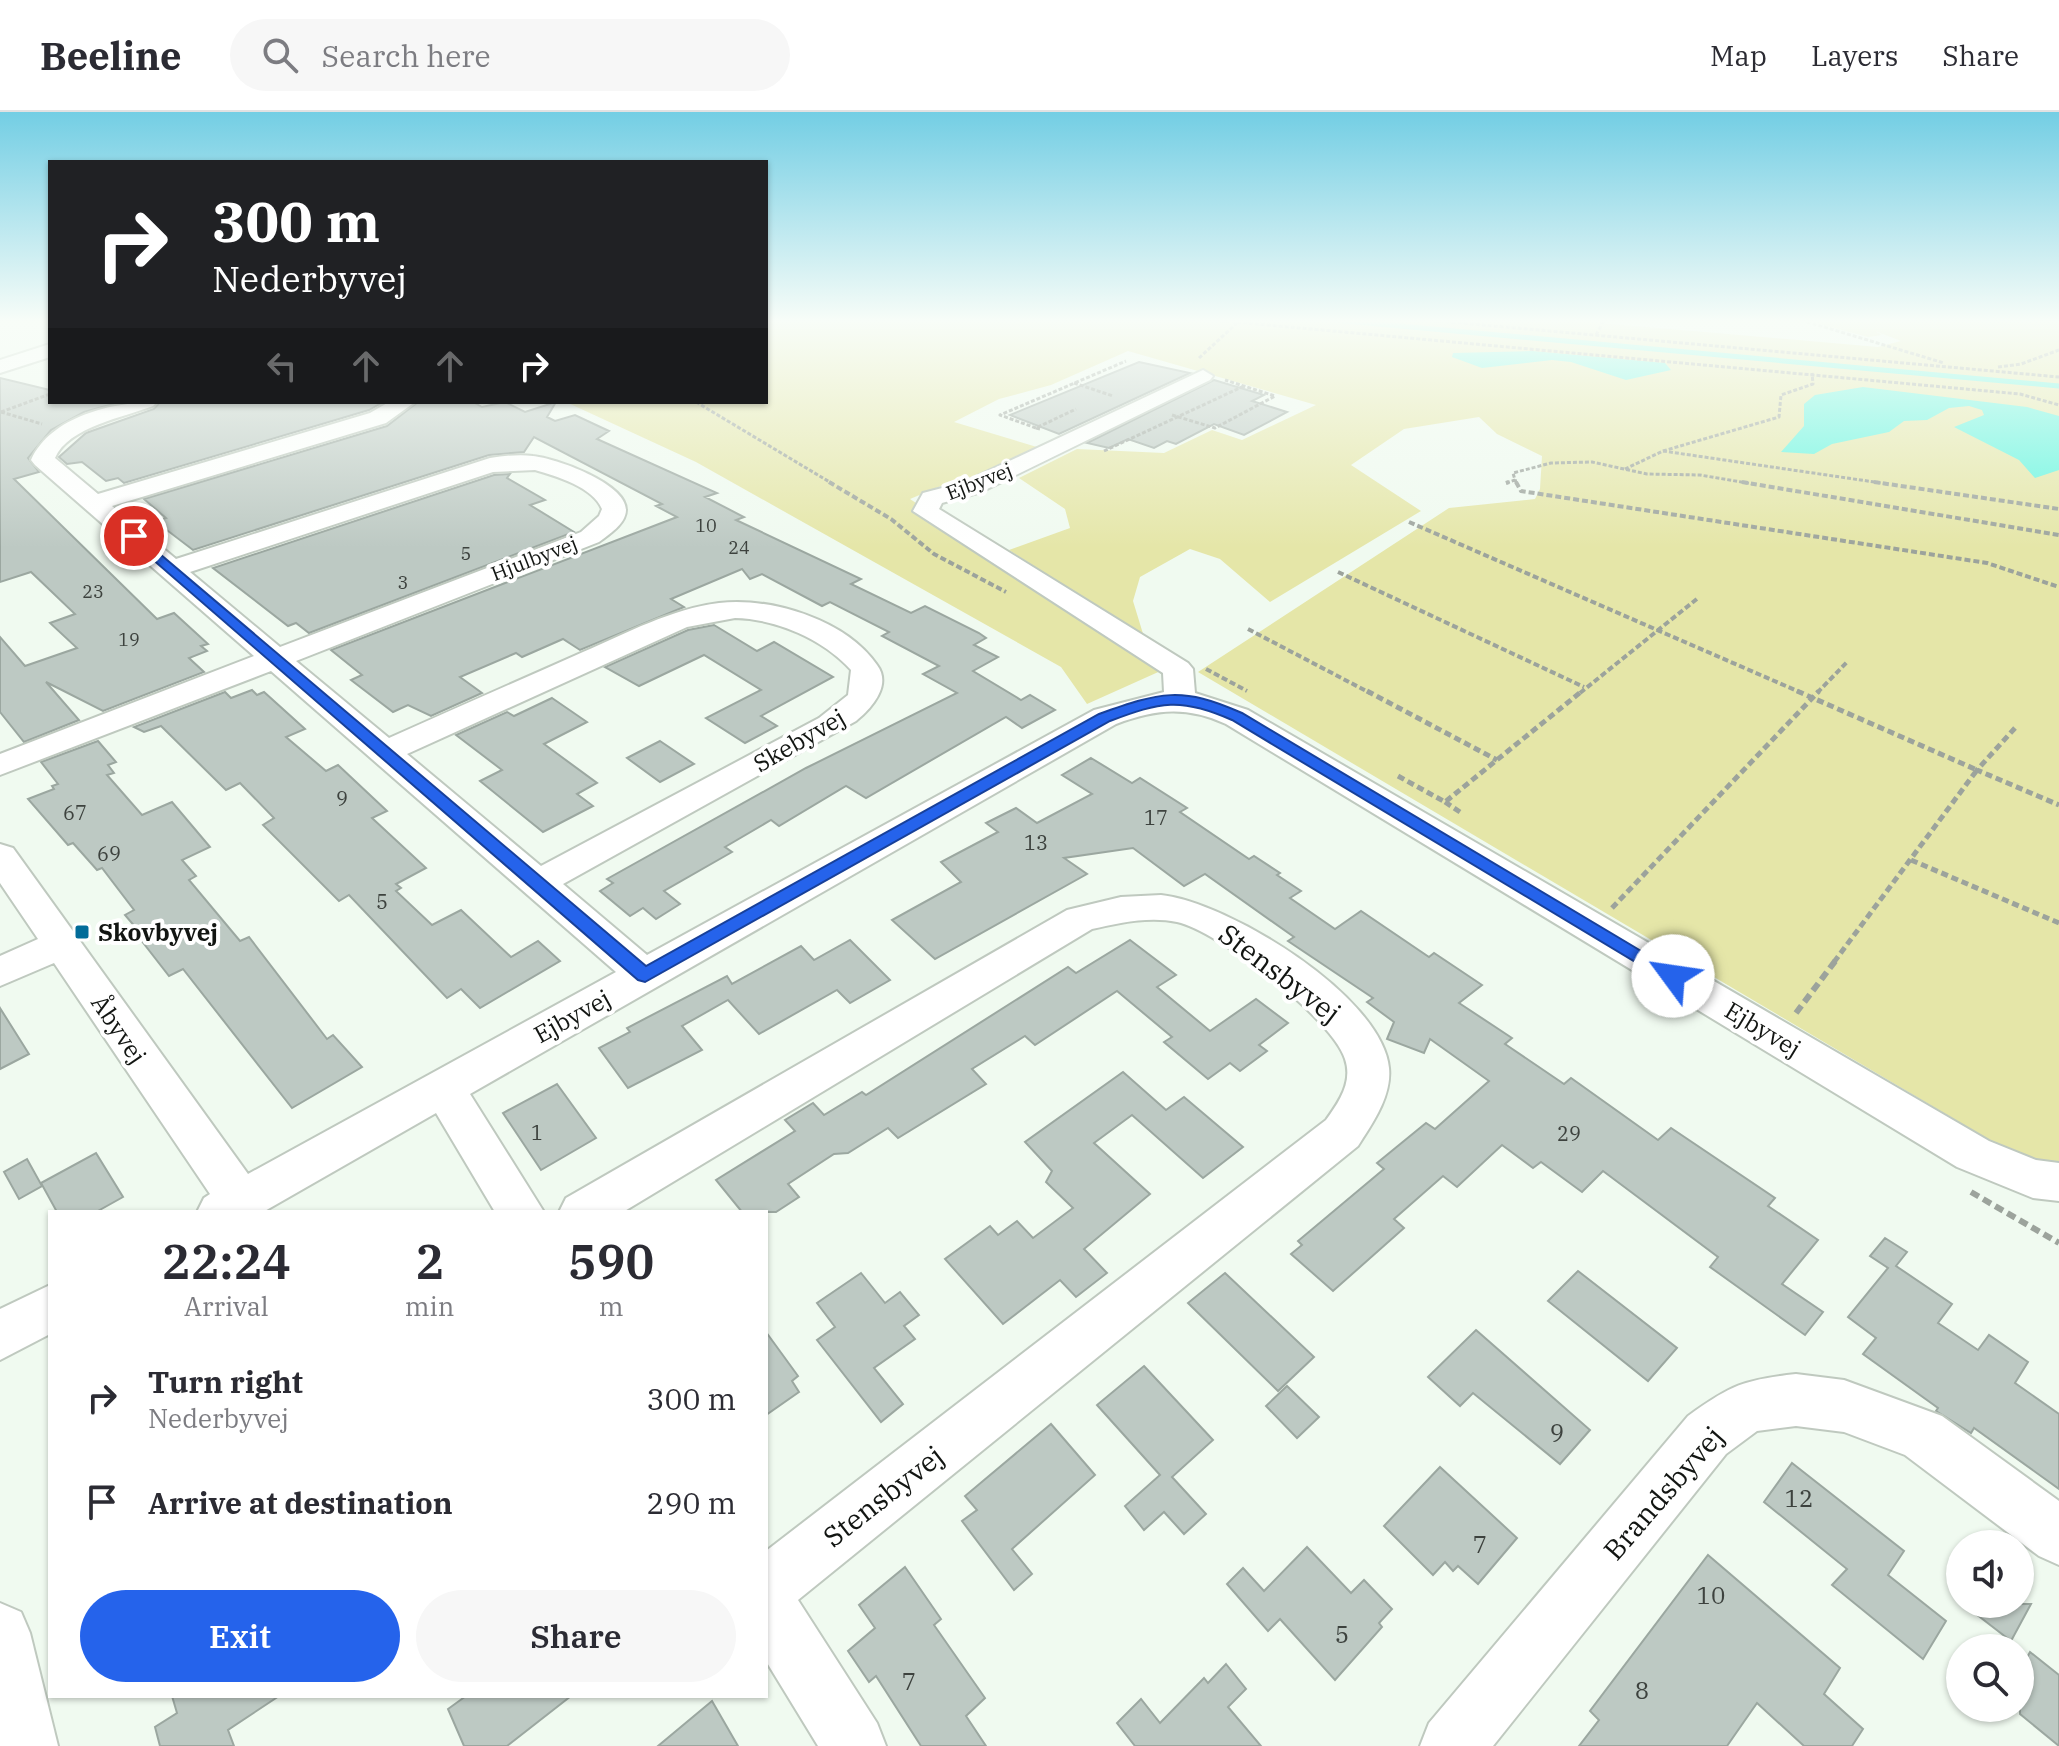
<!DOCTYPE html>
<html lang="en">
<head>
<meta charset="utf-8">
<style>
  :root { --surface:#fff; --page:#f7f7f7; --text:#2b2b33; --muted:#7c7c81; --line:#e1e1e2; --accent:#2563eb }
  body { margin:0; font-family:"IBM Plex Serif",serif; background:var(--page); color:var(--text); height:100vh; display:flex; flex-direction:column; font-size:30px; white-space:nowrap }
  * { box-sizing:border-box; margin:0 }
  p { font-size:26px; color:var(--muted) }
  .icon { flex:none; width:44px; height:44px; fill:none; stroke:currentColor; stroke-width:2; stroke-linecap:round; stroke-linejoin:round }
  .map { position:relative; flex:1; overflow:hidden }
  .drawer { position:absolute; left:48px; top:1098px; width:720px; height:488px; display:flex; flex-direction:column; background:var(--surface); border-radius:0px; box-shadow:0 2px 6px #0004 }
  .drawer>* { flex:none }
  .hud { position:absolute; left:48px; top:48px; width:720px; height:244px; border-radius:0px; box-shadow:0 2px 6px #0004; background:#202124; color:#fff; overflow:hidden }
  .fabs { position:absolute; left:1946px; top:1418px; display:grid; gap:16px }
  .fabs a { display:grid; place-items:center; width:88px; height:88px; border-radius:50%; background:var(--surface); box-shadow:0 2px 6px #0004; font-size:40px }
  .pin { position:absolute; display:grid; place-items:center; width:68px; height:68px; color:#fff; margin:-34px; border:4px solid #fff; border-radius:50%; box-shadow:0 2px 8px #0007 }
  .me { position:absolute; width:88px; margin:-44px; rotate:301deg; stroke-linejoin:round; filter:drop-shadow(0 0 6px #0008) }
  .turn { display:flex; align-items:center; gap:28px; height:168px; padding:0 32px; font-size:36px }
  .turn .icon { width:104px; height:104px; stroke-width:2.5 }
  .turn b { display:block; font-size:56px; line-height:68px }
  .lanes { display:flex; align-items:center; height:76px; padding:0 32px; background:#0003; justify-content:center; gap:40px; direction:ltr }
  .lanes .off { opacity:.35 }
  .eta { display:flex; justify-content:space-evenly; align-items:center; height:136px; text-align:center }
  .eta b { font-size:48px; font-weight:600; line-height:56px }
  .primary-button { display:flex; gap:16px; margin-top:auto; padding:16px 32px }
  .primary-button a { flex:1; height:92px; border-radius:48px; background:var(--accent); color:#fff; font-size:32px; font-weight:600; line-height:92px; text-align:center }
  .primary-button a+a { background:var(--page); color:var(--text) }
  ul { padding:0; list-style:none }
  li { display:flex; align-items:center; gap:24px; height:104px; padding:0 32px }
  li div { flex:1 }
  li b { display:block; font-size:30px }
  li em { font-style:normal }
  header { display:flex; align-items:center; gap:48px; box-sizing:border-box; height:112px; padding:0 40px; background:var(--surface); border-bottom:2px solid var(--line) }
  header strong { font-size:38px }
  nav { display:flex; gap:44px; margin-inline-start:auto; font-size:28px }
  .search { width:560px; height:72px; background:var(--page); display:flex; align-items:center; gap:20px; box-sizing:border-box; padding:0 28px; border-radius:44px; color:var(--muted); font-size:30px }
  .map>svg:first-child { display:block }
  .green { fill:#e5e6a8 }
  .water { fill:#63f5df }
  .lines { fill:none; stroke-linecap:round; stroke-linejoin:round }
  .stream { stroke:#63f5df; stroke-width:5 }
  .building { fill:#bdc9c3; stroke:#9ba7a0; stroke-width:2 }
  .minor-casing { stroke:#bfc9bf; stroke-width:4 }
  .path-far3 { stroke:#9ca39c; stroke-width:3; stroke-dasharray:4 2; stroke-linecap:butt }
  .path-far2 { stroke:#9ca39c; stroke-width:4; stroke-dasharray:6 3; stroke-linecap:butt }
  .path-far1 { stroke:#9ca39c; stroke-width:5; stroke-dasharray:7 4; stroke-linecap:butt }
  .path { stroke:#9ca39c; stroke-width:6; stroke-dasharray:9 5; stroke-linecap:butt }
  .minor { fill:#fff; fill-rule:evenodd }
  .route { fill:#2563eb; stroke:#184099; stroke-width:2 }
  .poi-dot { fill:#026c99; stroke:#fff; stroke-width:3 }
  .labels { text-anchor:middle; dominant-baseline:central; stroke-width:8; stroke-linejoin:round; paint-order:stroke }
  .far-number-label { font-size:18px; fill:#3d423e }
  .far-street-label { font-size:20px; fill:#121512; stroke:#fff }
  .number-label { font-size:20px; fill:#3d423e }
  .street-label { font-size:24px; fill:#121512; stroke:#fff }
  .poi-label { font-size:24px; font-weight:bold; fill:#121512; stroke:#fff; text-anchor:start }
  .near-number-label { font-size:24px; fill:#3d423e }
  .near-street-label { font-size:28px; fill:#121512; stroke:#fff }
</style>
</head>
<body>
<header>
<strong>Beeline</strong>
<div class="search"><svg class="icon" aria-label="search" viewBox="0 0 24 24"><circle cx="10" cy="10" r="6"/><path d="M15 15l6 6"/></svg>Search here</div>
<nav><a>Map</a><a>Layers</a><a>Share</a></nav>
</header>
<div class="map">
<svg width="2059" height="1634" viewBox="0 0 2059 1634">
  <rect width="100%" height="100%" fill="#f0faf0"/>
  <polygon class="green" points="766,208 1565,208 1878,235 1901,229 1875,219 1882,223 1868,225 1805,208 2059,208 2059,1069 1198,560 1449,396 1535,387 1540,377 1542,344 1497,322 1479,305 1404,317 1351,353 1421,399 1270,490 1220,447 1190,437 1140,465 1133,489 1144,525 1009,438 1070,416 1065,397 1019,366 1077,337 1164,341 1212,318 1242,328 1316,293 1128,239 1051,273 999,287 954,310 1047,338 975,372 948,371 910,387 1165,557 1087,592 1061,555 696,350 566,290 766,290"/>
  <g class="water">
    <polygon points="1532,239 1665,251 1671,258 1626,268 1571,250 1552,248 1482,256 1452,245 1453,241"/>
    <polygon points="1863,275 2027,295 2059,304 2059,358 2035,366 2019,348 1954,315 1984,303 1982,298 1969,294 1949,296 1927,308 1904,309 1889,320 1832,332 1814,342 1781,340 1804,314 1804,292 1815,283"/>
  </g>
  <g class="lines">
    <polyline class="stream" points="1334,208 2059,274"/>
  </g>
  <g class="building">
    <polygon points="1139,250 1190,261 1059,322 1010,303"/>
    <polygon points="0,266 50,278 50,290 121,290 84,300 51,318 28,346 39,360 14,367 157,507 174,501 208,532 201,534 207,539 189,546 204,560 103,599 46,570 79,608 24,630 0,600 0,525 25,554 77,536 50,511 75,502 31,460 0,470"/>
    <polygon points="1214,268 1264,283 1252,289 1287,300 1244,323 1214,312 1176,332 1167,329 1154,336 1128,327 1109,336 1087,331"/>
    <polygon points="160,290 383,290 369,298 124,371 118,366 106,369 82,350 67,352 59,345 86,321 154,297"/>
    <polygon points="418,290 473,290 482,295 505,290 525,300 556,290 547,305 555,309 575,303 609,319 597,327 717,381 705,385 744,405 736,408 861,467 851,472 911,501 925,494 979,521 986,526 974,533 998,545 973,559 1021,588 1030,583 1055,598 1022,616 1006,605 866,686 846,674 779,714 771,708 725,735 732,740 664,779 680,792 656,807 643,796 630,804 600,779 613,771 607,767 806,656 957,581 923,562 939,554 882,524 889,520 830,490 822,494 762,462 750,467 742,457 671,487 684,495 580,538 563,527 522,545 516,541 460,565 482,581 431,604 408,593 393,600 351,568 362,563 331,538 677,405 656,394 662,392 534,325 524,340 489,343 193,438 155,409 166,406 144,387 387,314"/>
    <polygon points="510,362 507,366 545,388 530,393 574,420 309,521 296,511 288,514 213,456 494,363"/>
    <polygon points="714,513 757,539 774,530 833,565 761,604 777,614 745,631 706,606 761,578 704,543 639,574 605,555 688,518"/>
    <polygon points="252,578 257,583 264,580 305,617 286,625 326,659 338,653 387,699 372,706 426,756 396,772 401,776 396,779 432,813 461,798 511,845 538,829 560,849 480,896 461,877 447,886 349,783 339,789 263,713 274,706 240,671 226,678 161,614 144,620 134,615 225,580 231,586"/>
    <polygon points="552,586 587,610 544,632 597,671 577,682 593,694 543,720 480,669 502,658 456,623 507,600 514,604"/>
    <polygon points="98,629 116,650 108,653 114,661 107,663 142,703 172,690 210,735 182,748 196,764 189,768 240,829 249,825 327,927 333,923 362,955 292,996 183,857 169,864 134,819 137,817 125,803 134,798 102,756 97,758 73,731 68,733 28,687 54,677 52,674 58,672 41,650"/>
    <polygon points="660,629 694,652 660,670 627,646"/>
    <polygon points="1091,646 1132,671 1140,666 1187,696 1180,700 1249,747 1254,744 1280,761 1277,763 1301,779 1290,786 1335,817 1361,799 1429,845 1434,841 1482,873 1459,891 1512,926 1505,932 1564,972 1571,966 1658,1028 1671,1016 1775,1086 1768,1094 1818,1128 1782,1172 1823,1200 1805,1223 1710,1155 1718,1145 1603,1059 1582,1080 1541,1050 1533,1056 1502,1033 1457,1075 1443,1064 1394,1107 1404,1116 1333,1179 1291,1142 1302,1133 1298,1129 1384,1057 1377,1051 1426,1011 1435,1017 1489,969 1430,927 1424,941 1387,927 1394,910 1367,890 1373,886 1288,829 1294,825 1205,762 1184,774 1133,736 1064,746 1087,762 935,847 892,808 961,770 941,750 998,720 986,711 1016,696 1037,711 1092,682 1062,663"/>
    <polygon points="850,828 890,868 850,891 837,878 759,922 728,888 682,914 702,938 628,976 599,936 630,920 627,916 727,864 732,872 801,834 814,848"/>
    <polygon points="1130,828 1176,863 1157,875 1210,919 1256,887 1288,911 1259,933 1267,939 1240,959 1230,951 1208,967 1164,930 1172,925 1117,879 1035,933 1025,924 972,957 986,972 898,1026 888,1016 848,1041 834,1042 788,1072 799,1085 776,1100 742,1100 716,1068 795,1019 785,1008 813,991 824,1003 862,980 866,983 1068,855 1076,861"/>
    <polygon points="0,896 29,942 0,957"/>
    <polygon points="1123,960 1166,998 1184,985 1243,1035 1203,1066 1132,1003 1094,1031 1150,1082 1084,1137 1107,1161 1076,1185 1060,1168 1003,1212 945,1147 990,1114 998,1123 1017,1109 1033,1126 1073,1096 1046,1070 1052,1059 1025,1030"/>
    <polygon points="557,972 596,1026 541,1058 503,1001"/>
    <polygon points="96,1041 123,1085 96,1100 57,1100 41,1071"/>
    <polygon points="27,1047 42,1074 19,1087 4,1060"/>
    <polygon points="1885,1126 1907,1140 1896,1154 1952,1192 1938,1211 1978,1238 1989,1223 2028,1250 2015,1271 2059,1302 2059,1377 1974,1316 1971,1321 1936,1299 1938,1296 1863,1242 1876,1226 1848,1205 1888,1156 1870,1144"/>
    <polygon points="1578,1159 1677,1236 1648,1269 1548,1189"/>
    <polygon points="861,1161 885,1191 900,1180 919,1203 904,1214 915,1227 874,1256 903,1292 881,1310 817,1228 835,1215 817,1191"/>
    <polygon points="1225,1161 1314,1245 1278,1279 1188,1191"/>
    <polygon points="1476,1218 1590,1318 1560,1352 1473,1281 1460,1294 1428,1265"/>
    <polygon points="766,1220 798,1264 792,1269 799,1280 766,1303"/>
    <polygon points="1144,1254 1213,1328 1172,1365 1206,1402 1184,1422 1164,1400 1144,1418 1125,1394 1160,1363 1097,1293"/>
    <polygon points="1287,1274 1319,1305 1297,1326 1266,1294"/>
    <polygon points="1051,1312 1095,1363 1012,1437 1032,1462 1014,1478 962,1409 977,1398 965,1384"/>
    <polygon points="1792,1351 1904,1439 1888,1463 1946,1509 1923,1547 1832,1473 1847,1457 1764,1390"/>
    <polygon points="1440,1355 1517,1426 1478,1472 1458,1454 1453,1459 1445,1450 1433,1463 1384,1414"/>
    <polygon points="1307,1435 1351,1481 1364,1468 1392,1497 1379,1511 1382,1515 1335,1568 1280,1507 1268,1519 1227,1472 1243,1456 1264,1479"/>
    <polygon points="1708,1443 1840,1556 1824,1582 1863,1617 1852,1634 1804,1634 1757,1591 1727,1634 1579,1634 1599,1608 1590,1599"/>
    <polygon points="905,1455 941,1507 934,1513 985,1586 966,1604 986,1634 921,1634 876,1564 869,1570 848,1539 875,1516 859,1493"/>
    <polygon points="1963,1492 2031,1492 2011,1529"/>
    <polygon points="2030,1540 2059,1563 2059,1634 2020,1602 2020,1558"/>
    <polygon points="1226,1552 1246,1577 1228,1595 1261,1634 1135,1634 1117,1611 1141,1587 1160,1611 1204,1566 1208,1571"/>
    <polygon points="172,1584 279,1584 228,1618 234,1634 160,1634 155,1615 177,1601"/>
    <polygon points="466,1584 571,1584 507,1634 464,1634 448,1597"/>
    <polygon points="712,1589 738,1634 658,1634"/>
  </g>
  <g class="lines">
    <g class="minor-casing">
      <g id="minor">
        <polygon points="50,232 50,245 0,261 0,248"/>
        <path d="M1203,258L1213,264L1210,268L981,380L942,391L939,397L1188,551L1193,557L1195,581L1248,598L1989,1029L2036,1048L2059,1051V1089L2033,1086L1957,1055L1226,612C1186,594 1157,597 1116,612L470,982L544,1100H495L436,1001L263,1100H197L204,1086L210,1082L54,851L0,874V844L38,827L0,771V732L13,736L248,1062L616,860L271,559L0,663V642L254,544L35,353L31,348C51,304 113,290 157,290L153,294C125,305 68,315 55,346L98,382L370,301L389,290H415L386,311L112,394L176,447L490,346C504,344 519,342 533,344C555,346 626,371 626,398C626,412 608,423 599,430L296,549L389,626C453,597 518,569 583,540C627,521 671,497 719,491C772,485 846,508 877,553C892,573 872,596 856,609L563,772L647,843L1094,598L1164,580L1163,561L913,399L923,381L965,370ZM535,358C556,364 593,375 602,397L599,404L581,420L280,535L190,460L493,360ZM735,506C776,507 823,527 851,558L848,583L819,606L541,754L407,642L687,515Z"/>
        <path d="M1161,783C1228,790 1382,884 1389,956C1392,984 1372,1012 1358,1034L798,1488L877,1611L886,1634H818L766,1549V1439L1326,1008C1339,990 1353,970 1345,947C1332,906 1218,819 1177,810C1149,804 1119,811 1092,817L623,1100H559L566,1086L1067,798L1121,785Z"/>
        <polygon points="50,1173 50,1222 0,1248 0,1197"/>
        <path d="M1796,1262L1844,1268L1942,1304L2059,1389V1453L2039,1444L1905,1343L1844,1320L1796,1314L1757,1319L1726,1342L1493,1634H1420L1429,1611L1688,1304C1731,1273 1743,1268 1796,1262Z"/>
        <polygon points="0,1491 21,1500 30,1521 58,1634 0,1634"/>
      </g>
    </g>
    <g class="path-far3">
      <polyline points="1213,208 2020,282 2059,293"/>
      <polyline points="1428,208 2059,265"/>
      <polyline points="1801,208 1944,251"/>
      <polyline points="1596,223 1604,208"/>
      <polyline points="1199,246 1237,211"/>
      <polyline points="1998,255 2021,252 2059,238"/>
      <polyline points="1074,271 1113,284"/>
      <polyline points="696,290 833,372"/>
      <polyline points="1,300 42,312"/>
      <polyline points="1,300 50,282"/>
      <polyline points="1172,303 1215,316 1275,284 1225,268"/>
      <polyline points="1036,316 1000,303 1126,249"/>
      <polyline points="1040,317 1036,316 1076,297"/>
      <polyline points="1104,339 1244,274"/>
      <polyline points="1663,339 1888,372"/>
      <polyline points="1625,357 1663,339 1779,305 1781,283 1813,272 1812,261"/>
      <polyline points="1515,368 1517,372"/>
      <polyline points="1506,371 1515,368 1513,361 1551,351 1592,350 1647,362 1700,363 1753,372"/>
    </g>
    <g class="path-far2">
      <polyline points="829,370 891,407 934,442 1006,480"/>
      <polyline points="1516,370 1521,379 1987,451 2059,475"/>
      <polyline points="1742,370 2059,423"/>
      <polyline points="1874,370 2059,397"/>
      <polyline points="1506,371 1509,370"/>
      <polyline points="1409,410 1802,581"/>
      <polyline points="1338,460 1584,575"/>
      <polyline points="1248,517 1370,581"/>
      <polyline points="1206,557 1247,579"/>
      <polyline points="1580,581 1698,486"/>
      <polyline points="1817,581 1848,549"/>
    </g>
    <g class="path-far1">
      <polyline points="1367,579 1497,648"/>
      <polyline points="1797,579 1977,658 1834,850"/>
      <polyline points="2015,616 1977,658 2059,693"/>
      <polyline points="1398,664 1445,690 1582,579"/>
      <polyline points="1445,690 1463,702"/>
      <polyline points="1911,748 2059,811"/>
      <polyline points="1612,796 1819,579"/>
    </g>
    <g class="path">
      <polyline points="1796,901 1836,848"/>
      <polyline points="1971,1080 2059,1131"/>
    </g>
    <use href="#minor" class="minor"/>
  </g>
  <linearGradient id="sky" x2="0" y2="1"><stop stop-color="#73cee4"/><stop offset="0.48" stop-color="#f8fdf8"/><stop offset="1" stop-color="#f8fdf8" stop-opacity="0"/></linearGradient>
  <rect width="2059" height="436" fill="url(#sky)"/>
  <path class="route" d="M134,420L646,854L1099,602C1160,580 1182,574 1242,601L1683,864L1673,871L1667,869L1232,608C1181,585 1160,590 1110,609L645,870L638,868L129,427L128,424Z"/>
  <rect class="poi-dot" x="74" y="812" width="16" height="16" rx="4"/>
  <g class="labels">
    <g class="far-number-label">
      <text x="706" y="413">10</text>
      <text x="739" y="435">24</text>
      <text x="466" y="441">5</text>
      <text x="403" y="470">3</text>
      <text x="93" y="479">23</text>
      <text x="129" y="527">19</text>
    </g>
    <g class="far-street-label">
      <text transform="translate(979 369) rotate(-21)">Ejbyvej</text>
      <text transform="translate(534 446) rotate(-21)">Hjulbyvej</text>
    </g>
    <g class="number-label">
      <text x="342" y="686">9</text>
      <text x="75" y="700">67</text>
      <text x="1156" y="705">17</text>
      <text x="1036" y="730">13</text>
      <text x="109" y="741">69</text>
      <text x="382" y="789">5</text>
      <text x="537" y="1020">1</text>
      <text x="1569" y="1021">29</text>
    </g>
    <g class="street-label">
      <text transform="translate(799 628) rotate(-30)">Skebyvej</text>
      <text transform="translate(572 904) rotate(-29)">Ejbyvej</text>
      <text transform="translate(119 917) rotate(56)">Åbyvej</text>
      <text transform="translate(1763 917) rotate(31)">Ejbyvej</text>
    </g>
    <g class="poi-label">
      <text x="98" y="820">Skovbyvej</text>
    </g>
    <g class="near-number-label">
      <text x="1557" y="1320">9</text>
      <text x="1799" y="1386">12</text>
      <text x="1480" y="1432">7</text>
      <text x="1711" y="1483">10</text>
      <text x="1342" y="1522">5</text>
      <text x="909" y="1569">7</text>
      <text x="1642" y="1578">8</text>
    </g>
    <g class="near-street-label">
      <text transform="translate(1280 861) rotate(37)">Stensbyvej</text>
      <text transform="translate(1663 1381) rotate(-49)">Brandsbyvej</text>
      <text transform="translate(883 1384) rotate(-38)">Stensbyvej</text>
    </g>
  </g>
</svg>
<div class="fabs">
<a><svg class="icon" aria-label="sound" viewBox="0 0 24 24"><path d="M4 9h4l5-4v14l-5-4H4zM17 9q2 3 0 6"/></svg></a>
<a><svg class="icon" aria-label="search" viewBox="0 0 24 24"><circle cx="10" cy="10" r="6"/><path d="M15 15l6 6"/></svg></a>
</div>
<div class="pin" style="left:134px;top:424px;background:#d93025"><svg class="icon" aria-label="arrive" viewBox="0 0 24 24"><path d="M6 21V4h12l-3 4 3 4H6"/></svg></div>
<svg class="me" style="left:1673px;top:864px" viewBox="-20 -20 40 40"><circle r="19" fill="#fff"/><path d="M0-13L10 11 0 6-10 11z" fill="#2563eb"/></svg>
<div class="hud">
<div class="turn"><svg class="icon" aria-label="right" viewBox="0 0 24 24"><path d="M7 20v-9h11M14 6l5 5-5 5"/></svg><div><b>300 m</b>Nederbyvej</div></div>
<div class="lanes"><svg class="icon off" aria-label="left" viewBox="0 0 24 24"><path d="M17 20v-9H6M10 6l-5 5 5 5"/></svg><svg class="icon off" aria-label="ahead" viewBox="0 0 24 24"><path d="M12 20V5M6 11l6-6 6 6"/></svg><svg class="icon off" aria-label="ahead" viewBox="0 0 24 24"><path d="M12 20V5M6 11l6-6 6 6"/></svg><svg class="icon" aria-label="right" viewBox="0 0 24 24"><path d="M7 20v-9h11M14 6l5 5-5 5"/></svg></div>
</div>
<section class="drawer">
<div class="eta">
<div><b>22:24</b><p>Arrival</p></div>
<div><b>2</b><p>min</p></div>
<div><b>590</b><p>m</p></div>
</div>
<ul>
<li><svg class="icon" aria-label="right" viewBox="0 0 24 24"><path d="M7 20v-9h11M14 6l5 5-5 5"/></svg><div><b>Turn right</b><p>Nederbyvej</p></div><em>300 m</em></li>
<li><svg class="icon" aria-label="arrive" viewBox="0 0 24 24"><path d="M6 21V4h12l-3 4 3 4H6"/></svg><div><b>Arrive at destination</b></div><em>290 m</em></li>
</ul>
<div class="primary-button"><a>Exit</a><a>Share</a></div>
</section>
</div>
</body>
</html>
